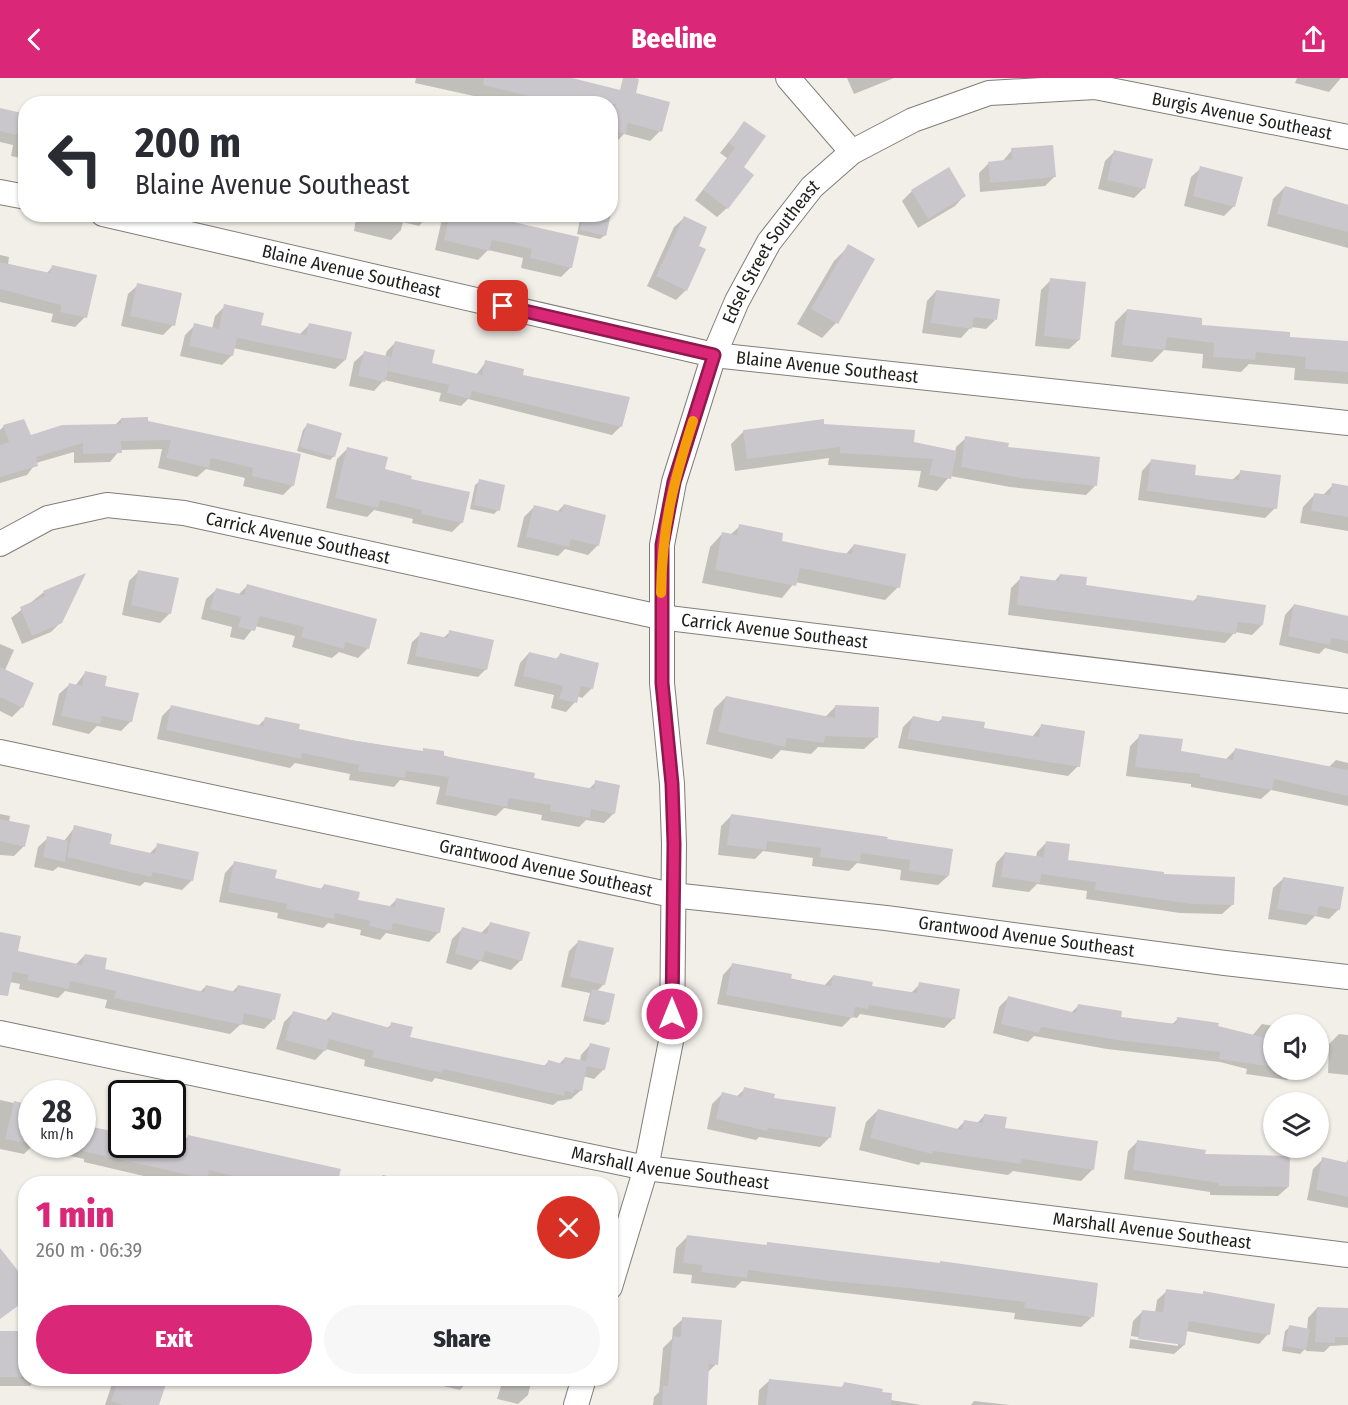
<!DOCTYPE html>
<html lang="en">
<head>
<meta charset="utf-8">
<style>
  :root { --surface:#fff; --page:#f7f7f7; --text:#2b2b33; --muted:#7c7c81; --accent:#db2777 }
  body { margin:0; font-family:"Fira Sans Condensed",sans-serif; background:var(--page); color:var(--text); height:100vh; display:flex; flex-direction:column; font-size:22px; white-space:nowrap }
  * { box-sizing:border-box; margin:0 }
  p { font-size:20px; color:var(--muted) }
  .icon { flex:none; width:33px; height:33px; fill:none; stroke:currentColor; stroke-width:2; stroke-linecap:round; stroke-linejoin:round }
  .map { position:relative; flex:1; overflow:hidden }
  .sheet { position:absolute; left:18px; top:1098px; width:600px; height:210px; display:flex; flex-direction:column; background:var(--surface); border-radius:24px; box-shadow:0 2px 4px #0004 }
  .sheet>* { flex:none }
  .top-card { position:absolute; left:18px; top:18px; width:600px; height:126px; border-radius:24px; box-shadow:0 2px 4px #0004; background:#fff; color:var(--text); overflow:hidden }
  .tools { position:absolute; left:1263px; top:936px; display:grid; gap:12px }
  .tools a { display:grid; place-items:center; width:66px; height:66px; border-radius:50%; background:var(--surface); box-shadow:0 2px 4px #0004; font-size:30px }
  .speed { position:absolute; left:18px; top:1002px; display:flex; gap:12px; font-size:30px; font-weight:700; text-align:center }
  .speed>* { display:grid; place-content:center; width:78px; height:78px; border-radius:50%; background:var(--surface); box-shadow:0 2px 4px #0004; line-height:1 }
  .speed small { font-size:15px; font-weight:400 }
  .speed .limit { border:3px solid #111; border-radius:9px; background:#fff; color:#111 }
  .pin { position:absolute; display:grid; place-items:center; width:51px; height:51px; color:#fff; margin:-26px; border-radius:12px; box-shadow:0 3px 9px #0006 }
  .me { position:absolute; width:66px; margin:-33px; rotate:0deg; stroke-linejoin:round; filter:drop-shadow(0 0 4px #0008) }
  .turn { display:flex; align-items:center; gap:21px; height:126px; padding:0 18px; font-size:27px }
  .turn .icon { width:78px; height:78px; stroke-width:2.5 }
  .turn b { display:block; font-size:42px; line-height:51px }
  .round { display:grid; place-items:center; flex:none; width:63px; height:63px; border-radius:32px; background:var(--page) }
  .overview { display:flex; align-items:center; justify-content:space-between; height:102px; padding:0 18px }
  h1 { font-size:36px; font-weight:800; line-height:45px; color:var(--accent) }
  .action { display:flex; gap:12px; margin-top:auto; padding:12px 18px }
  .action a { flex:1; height:69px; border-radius:36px; background:var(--accent); color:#fff; font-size:24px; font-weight:800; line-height:69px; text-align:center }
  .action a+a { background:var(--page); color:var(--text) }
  header { display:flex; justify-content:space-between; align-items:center; height:78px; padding:0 18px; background:var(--accent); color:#fff; font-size:27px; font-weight:800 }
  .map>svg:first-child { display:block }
  .shadow { fill:#0003; fill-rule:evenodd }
  .building { fill:#c9c6cc }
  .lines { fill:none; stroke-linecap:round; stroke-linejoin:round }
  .minor-casing { stroke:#807e78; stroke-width:26 }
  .minor { stroke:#fff; stroke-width:24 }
  .route-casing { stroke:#8e194d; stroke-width:15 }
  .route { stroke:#db2777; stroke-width:10 }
  .slow { stroke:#f59e0b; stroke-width:10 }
  .labels { text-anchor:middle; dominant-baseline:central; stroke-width:4.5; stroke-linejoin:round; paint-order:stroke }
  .street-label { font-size:18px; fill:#1f1e1c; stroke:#f1efe8 }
</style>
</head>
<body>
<header><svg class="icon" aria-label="back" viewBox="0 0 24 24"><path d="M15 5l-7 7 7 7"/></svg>Beeline<svg class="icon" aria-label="share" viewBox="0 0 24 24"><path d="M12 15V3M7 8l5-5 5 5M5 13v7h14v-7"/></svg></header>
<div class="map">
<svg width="1348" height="1327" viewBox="0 0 1348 1327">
  <rect width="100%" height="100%" fill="#f1efe8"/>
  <g class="shadow">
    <polygon points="416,0 565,0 668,25 660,53 650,63 624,56 615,65 610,64 610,26 510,26 415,5"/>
    <polygon points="847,0 894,0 854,16"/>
    <polygon points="1297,0 1341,0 1329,14 1295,5"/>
    <polygon points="0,31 26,37 26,81 11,78 13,67 0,64"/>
    <polygon points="744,45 742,90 727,130 717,139 695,122 727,80 720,75"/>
    <polygon points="1012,72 1055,98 1045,108 980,114 979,95 989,85 1002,84"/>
    <polygon points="1115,73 1144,110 1134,120 1098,111 1105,83"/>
    <polygon points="1201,90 1234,128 1224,138 1184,128 1191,99"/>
    <polygon points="948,91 964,118 955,128 918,150 902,123 911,114"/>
    <polygon points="1285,109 1348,127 1348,170 1267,148 1273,121"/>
    <polygon points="279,136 310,136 304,142"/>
    <polygon points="338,136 429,136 419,148 403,144 401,152 391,162 354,153 356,141"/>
    <polygon points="447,136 473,136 571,189 561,199 521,190 523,180 488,172 478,182 435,172 442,141"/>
    <polygon points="581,136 609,136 605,157 600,161 577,156"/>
    <polygon points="684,140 697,169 686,212 676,222 647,208 674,149"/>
    <polygon points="849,168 873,182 836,245 822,260 797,246 834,183"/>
    <polygon points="0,177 9,179 8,187 46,196 53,188 85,239 75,249 51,244 53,236 0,224"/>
    <polygon points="1051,202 1079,262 1069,271 1035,268 1041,212"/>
    <polygon points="138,207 173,247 163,257 121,248 128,216"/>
    <polygon points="936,213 995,242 986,251 971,249 961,260 922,255 927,223"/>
    <polygon points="225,228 260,248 299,257 309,247 345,282 335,291 233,270 232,277 222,287 180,278 185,257 195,247 212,251 215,238"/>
    <polygon points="1127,232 1200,248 1288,261 1348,265 1348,306 1294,302 1295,290 1249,286 1241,294 1202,290 1203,276 1164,272 1152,284 1111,279 1115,244"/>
    <polygon points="395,265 431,286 476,297 486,284 521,298 621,348 612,357 468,321 461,328 439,323 441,315 384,302 374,313 349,308 354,284 364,275 385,279 387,273"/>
    <polygon points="121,341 300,377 293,407 283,417 243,408 245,400 206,391 197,399 158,390 162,371 120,372 110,384 74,385 74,374 36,385 27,397 0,405 0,352 4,348 30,358 115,347"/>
    <polygon points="307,347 334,378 330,382 297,373 303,352"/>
    <polygon points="823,347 955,375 956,369 966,360 1006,370 1095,408 1086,417 1010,409 950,398 937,413 918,409 921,393 828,387 829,380 735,393 731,366 744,353"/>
    <polygon points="347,371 383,392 409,402 462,444 452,454 412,445 413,441 374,432 367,439 326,430 337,381"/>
    <polygon points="1151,383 1193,398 1232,402 1241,394 1275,430 1265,440 1138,422 1142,393"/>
    <polygon points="480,403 498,432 494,436 470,431 475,407"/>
    <polygon points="1333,407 1348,409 1348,453 1300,445 1303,429 1315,416 1322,418"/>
    <polygon points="564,427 598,467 588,477 565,471 558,478 517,469 524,439 534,429 557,434"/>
    <polygon points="740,448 780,464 845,477 854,467 898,509 885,522 795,504 782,520 702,505 710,469 722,456 730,457"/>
    <polygon points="139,493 170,535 160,545 122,537 129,503"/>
    <polygon points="1060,497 1084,508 1192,524 1198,519 1262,547 1252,557 1235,554 1225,565 1008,537 1011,510 1021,500 1054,504"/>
    <polygon points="247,508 368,570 358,580 339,574 332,580 292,569 295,558 255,548 244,562 230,559 232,549 201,541 206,521 216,512 238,517"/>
    <polygon points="44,514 61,544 51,554 22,566 11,540"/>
    <polygon points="1294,527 1348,540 1348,576 1325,570 1319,576 1279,567 1285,537"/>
    <polygon points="450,554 486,591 478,599 407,586 412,564 421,556 443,560"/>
    <polygon points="0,566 14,572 5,592 22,629 12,639 0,633"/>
    <polygon points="529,575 555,582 560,577 592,610 582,620 577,618 575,624 566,634 551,630 554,617 514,608 520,585"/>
    <polygon points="85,595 104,609 131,643 121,653 97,648 89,656 52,647 59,616 69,607 75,608"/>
    <polygon points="726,619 825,639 836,628 877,659 864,671 818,669 811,676 781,672 772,681 706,666 714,631"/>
    <polygon points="172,628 258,648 265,641 297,653 421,674 424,672 532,702 588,712 596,704 614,735 604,745 586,742 579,749 541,742 542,737 504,730 496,738 436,726 440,709 400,702 394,709 349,702 350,696 295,685 290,690 157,661 162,638"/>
    <polygon points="913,639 937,645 943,640 983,651 1032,659 1041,648 1078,688 1068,698 898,670 903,649"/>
    <polygon points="1140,658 1180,674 1225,682 1235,672 1329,689 1336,682 1348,685 1348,728 1271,712 1261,721 1191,709 1191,706 1126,698 1130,668"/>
    <polygon points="0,736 10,738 9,744 24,768 14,778 0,777"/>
    <polygon points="731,738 886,763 948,798 938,807 900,802 901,792 857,785 849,793 812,788 813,780 763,773 755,781 718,777 721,748"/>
    <polygon points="75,749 108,767 149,776 158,767 192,802 182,812 145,804 140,808 58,789 53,793 34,789 38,769 48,760 64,763"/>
    <polygon points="1047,764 1066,783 1162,798 1232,827 1222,836 1180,835 1086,821 1087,813 1037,806 1029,814 992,809 996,785 1005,775 1036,780 1037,774"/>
    <polygon points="234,785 273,801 320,812 324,807 356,823 389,829 397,821 439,854 429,864 386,855 380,862 360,857 361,852 328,845 323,850 277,840 278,835 219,824 225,795"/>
    <polygon points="1283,801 1339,831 1329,841 1315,838 1306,847 1268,841 1273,810"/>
    <polygon points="490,846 521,882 511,892 480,883 471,892 446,885 452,861 462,851 480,856"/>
    <polygon points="0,855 16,874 75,887 85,877 103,892 200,914 206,908 232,914 238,908 273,942 264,951 241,946 230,956 105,930 107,922 65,913 58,920 19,911 20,906 0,902"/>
    <polygon points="579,863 604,906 597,913 608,943 604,947 583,943 590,915 561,909 569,873"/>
    <polygon points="732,887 824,908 833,898 870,909 910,916 920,906 954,940 944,950 860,936 857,940 852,939 842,949 717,926 723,897"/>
    <polygon points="1009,919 1071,935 1079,927 1119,940 1171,947 1178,941 1252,958 1262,946 1274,948 1274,992 1297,993 1287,1002 1246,996 1247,991 1220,984 1107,971 1034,958 1028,964 993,955 999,929"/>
    <polygon points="293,935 325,943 332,936 387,950 392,946 408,960 543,989 548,984 559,986 565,980 580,983 581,977 590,967 604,991 594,1001 583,998 581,1012 571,1021 558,1023 553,1027 435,1000 432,1004 364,988 365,982 326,971 315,982 276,971 284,944"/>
    <polygon points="1339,956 1348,957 1348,997 1328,995 1329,966"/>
    <polygon points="745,1011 773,1021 830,1059 820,1069 759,1059 756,1062 707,1051 712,1026 722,1016 736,1019"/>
    <polygon points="0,1022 32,1029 32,1066 82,1066 122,1055 122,1066 172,1066 172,1057 339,1092 337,1100 363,1106 219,1106 203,1102 199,1106 178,1106 84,1084 84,1081 31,1069 24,1076 0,1071"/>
    <polygon points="878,1032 956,1052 964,1044 976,1046 985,1037 1003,1051 1093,1091 1081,1103 1013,1093 1008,1097 921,1084 919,1087 859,1072 866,1044"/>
    <polygon points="1138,1063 1203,1078 1288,1109 1278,1118 1210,1117 1210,1114 1124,1101 1128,1073"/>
    <polygon points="1323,1081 1346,1086 1348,1081 1348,1130 1307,1122 1313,1091"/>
    <polygon points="383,1097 420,1106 374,1106"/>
    <polygon points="687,1159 765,1168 768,1165 1092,1239 1081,1249 1014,1241 1015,1235 742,1203 735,1210 691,1205 692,1197 673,1195 676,1170"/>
    <path d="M1167,1213L1201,1218L1204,1215L1268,1256L1259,1266L1186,1253L1184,1267L1174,1276L1129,1270L1133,1243L1143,1233L1155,1235L1157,1222ZM1131,1258L1178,1265V1268L1130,1261Z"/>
    <polygon points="1317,1230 1348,1232 1348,1267 1330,1268 1324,1274 1306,1273 1306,1270 1300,1276 1282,1273 1285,1253 1290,1249 1307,1252 1308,1240"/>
    <polygon points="683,1241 716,1286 707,1295 705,1327 653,1327 654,1319 659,1314 663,1270 672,1261 673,1250"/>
    <polygon points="0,1254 26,1255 26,1300 37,1300 30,1308 0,1308"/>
    <polygon points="114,1300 166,1300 158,1327 105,1327"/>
    <polygon points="440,1300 470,1300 460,1312 439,1307"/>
    <polygon points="473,1300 532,1300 528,1317 518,1326 497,1321 501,1308"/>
    <polygon points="769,1303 840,1311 844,1306 879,1320 921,1327 758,1327 759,1312"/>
    <polygon points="974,1323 1010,1327 971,1327"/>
  </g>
  <g class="building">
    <polygon points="484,0 572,0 620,12 623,0 635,0 639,1 636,15 670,24 662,54 628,45 626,56 610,52 616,26 548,26 549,23 483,7"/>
    <polygon points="0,30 26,36 26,59 0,53"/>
    <polygon points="744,43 766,58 744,89 754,97 728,131 703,112 735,70 729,65"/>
    <polygon points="1053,67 1056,99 990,105 988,84 1012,81 1011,70"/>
    <polygon points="1114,72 1153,81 1145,111 1107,102"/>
    <polygon points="1200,88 1243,99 1235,129 1193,118"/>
    <polygon points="949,89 966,118 928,141 911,112"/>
    <polygon points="1285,108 1348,127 1348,154 1277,136"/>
    <polygon points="450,136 479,136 579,159 572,190 530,180 532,171 492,162 489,173 444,162"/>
    <polygon points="584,136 611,136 606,158 580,152"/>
    <polygon points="684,138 707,149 699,168 706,171 687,213 656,198"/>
    <polygon points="848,166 875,181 838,246 811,231"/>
    <polygon points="0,184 50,195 52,187 97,197 87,240 60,234 61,227 0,211"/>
    <polygon points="1050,200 1086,204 1080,262 1044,258"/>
    <polygon points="137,205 182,215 175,248 130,238"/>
    <polygon points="936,212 1000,221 997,242 974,239 972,251 931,245"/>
    <polygon points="224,226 264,235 261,247 306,257 309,245 352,254 346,282 237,260 233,278 189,268 194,245 219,251"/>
    <polygon points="1127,231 1202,240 1202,247 1290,254 1290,259 1348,263 1348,294 1305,291 1306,279 1256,274 1255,282 1213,279 1214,265 1167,259 1165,272 1122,267"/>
    <polygon points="395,263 435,272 432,285 482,297 485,282 524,291 523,297 630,319 622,349 472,313 470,321 447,315 449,307 388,293"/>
    <polygon points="364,273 391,279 385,304 358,298"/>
    <polygon points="148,339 148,343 301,376 294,408 252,398 253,390 211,380 209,390 166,380 171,362 121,363 122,375 83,376 83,365 36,379 38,388 0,399 0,367 9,364 3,347 24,341 31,357 62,347 121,346 121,340"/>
    <polygon points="824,341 824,346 915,352 914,364 957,373 951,401 929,397 933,381 840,375 840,369 747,381 743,352"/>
    <polygon points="307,345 342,355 335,379 300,369"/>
    <polygon points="965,358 1009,365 1008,369 1100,379 1097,408 1021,400 961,389"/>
    <polygon points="347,369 388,379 385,391 412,398 411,401 470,414 463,445 421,436 422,432 380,422 378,430 335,420"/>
    <polygon points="1151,381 1196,387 1195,397 1239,402 1240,392 1281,397 1277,431 1147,413"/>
    <polygon points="479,401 505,407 500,433 474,427"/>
    <polygon points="1332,405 1348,408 1348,439 1311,433 1314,415 1330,417"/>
    <polygon points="564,426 606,437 599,468 571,461 569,469 526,459 534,427 562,434"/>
    <polygon points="739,446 783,455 782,463 836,474 852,476 854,466 906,476 900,510 800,490 796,508 715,492 722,454 737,457"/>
    <polygon points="138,492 179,500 171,536 131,527"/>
    <polygon points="86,495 62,545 32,558 20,529 46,518 43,513"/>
    <polygon points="1060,496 1087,499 1086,507 1196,523 1197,517 1266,527 1263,547 1238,544 1236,556 1017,527 1020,498 1059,503"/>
    <polygon points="247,506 377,541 369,571 345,564 344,571 301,559 304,549 260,538 255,553 238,549 241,539 210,531 216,510 244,517"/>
    <polygon points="1294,526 1348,538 1348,563 1331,560 1330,567 1288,558"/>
    <polygon points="449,552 494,562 487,592 415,578 420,554 448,560"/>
    <polygon points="529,574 558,581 560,575 599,585 593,611 581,608 577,625 559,621 563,608 523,598"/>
    <polygon points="0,589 34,605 23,630 0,619"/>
    <polygon points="85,593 107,598 105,608 139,615 132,644 102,638 100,646 61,638 69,605 82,608"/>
    <polygon points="726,618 835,640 835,627 879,629 878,660 825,658 824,665 787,660 785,669 718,654"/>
    <polygon points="171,627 263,648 265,639 300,646 299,651 356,663 423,673 423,670 444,673 444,678 535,695 534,700 594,711 595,702 620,707 615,736 591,731 590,740 550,733 551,727 509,720 507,729 445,717 449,699 406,693 405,700 358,693 359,687 302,675 301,681 166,652"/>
    <polygon points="913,638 941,644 942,638 985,644 984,650 1039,659 1041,646 1085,653 1080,689 907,661"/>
    <polygon points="1139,656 1183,661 1181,673 1233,682 1235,670 1348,692 1348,718 1274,701 1272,712 1200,699 1200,696 1135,689"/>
    <polygon points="731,736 888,759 887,761 953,771 949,798 909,793 910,782 861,775 860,784 820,779 821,770 767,763 766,772 727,767"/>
    <polygon points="0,741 30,747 25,769 0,763"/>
    <polygon points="74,747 112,756 110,766 155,776 157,765 199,774 193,803 153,794 151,799 67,779"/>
    <polygon points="47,758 68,763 65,784 43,779"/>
    <polygon points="1046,763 1070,766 1068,782 1164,794 1164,796 1235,799 1234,827 1191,826 1095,812 1096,804 1041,796 1040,805 1001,799 1005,774 1043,779 1041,794"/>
    <polygon points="234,783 277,792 275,800 323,811 324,806 360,814 358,822 395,829 396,820 445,830 440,855 393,845 391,853 369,848 370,843 335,835 334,841 286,831 287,826 228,814"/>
    <polygon points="1283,799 1344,809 1340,832 1319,828 1317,838 1277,831"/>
    <polygon points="490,844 530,854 522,883 485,873 482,883 455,876 462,849 487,856"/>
    <polygon points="0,854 21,858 18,873 82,887 85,876 107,880 105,891 204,914 206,907 236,914 238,907 281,916 275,942 244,935 242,947 114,920 116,913 70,903 69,911 27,902 29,897 13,894 8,918 0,917"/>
    <polygon points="578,862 614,870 605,907 570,899"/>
    <polygon points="732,885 792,896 791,901 831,908 833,897 873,904 872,908 917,915 919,904 960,911 955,941 869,927 868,931 855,929 853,940 726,917"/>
    <polygon points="592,911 615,916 609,944 586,938"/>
    <polygon points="1008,918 1076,935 1078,926 1122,933 1121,939 1176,946 1177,939 1219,945 1218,948 1274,962 1274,989 1219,981 1220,974 1117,962 1041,949 1039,955 1001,946"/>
    <polygon points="293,933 330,943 332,934 390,950 391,944 413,949 410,959 547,988 548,982 563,986 565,979 586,983 590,965 610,970 605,992 587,988 582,1013 574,1011 574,1015 565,1013 564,1018 443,991 442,995 372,979 374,973 329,961 326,973 285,962"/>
    <polygon points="744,1009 775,1016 774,1020 836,1029 831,1060 768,1050 767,1053 716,1041 722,1014 742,1019"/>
    <polygon points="14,1023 32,1027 32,1066 5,1061"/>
    <polygon points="878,1031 962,1052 964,1042 983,1045 984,1036 1007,1039 1005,1050 1098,1063 1094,1092 1022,1081 1021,1086 933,1073 932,1076 870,1060"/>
    <polygon points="82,1047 122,1055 122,1066 185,1066 188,1057 341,1091 337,1106 268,1106 209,1092 207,1101 82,1073"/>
    <polygon points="1137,1062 1206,1072 1205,1076 1290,1078 1289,1109 1219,1108 1219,1105 1133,1092"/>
    <polygon points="1322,1079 1348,1085 1348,1119 1316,1112"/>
    <polygon points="687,1157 767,1167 767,1164 940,1185 940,1183 1098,1205 1094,1239 1024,1230 1025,1224 917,1211 830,1203 748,1192 747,1200 701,1194 702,1187 683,1185"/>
    <polygon points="0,1170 26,1203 26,1222 0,1241"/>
    <polygon points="1166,1211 1203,1216 1203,1213 1275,1226 1270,1257 1189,1243 1185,1267 1138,1261 1142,1232 1163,1234"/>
    <polygon points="1317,1229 1348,1230 1348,1259 1335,1259 1335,1265 1315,1264"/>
    <polygon points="682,1239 722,1242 718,1287 709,1286 707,1327 662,1327 663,1308 668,1308 673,1258 681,1259"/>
    <polygon points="1289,1247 1310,1251 1306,1272 1285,1268"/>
    <rect x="0" y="1253" width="26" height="46"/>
    <polygon points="119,1300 168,1300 159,1327 123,1327 111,1323"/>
    <polygon points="769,1301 843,1309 844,1304 883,1311 882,1314 892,1315 891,1327 766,1327"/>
  </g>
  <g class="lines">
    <g class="minor-casing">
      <g id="minor">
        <polyline points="788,0 852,74"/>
        <polyline points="0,114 26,119"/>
        <path id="s1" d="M103,136L714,277L1348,345"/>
        <path id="s2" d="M0,466L48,440L107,427L184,435L660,539L1348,623"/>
        <path id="s3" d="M0,674L672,817L886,840L1225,885L1348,899"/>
        <path id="s4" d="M0,955L646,1090L1348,1177"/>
        <path id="s5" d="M610,1209L646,1090L672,958L674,766L672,706L662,605V467L674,404L714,277L737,223L769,164L812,109L852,74L913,42L989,15L1095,9L1348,59"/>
        <polyline points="576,1327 584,1300"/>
      </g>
    </g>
    <use href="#minor" class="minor"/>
  </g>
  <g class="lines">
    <g class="route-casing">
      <polyline id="route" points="503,228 714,277 674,404 662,467 662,605 672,706 674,766 672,936"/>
    </g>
    <use href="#route" class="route"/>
    <path class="slow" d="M661,515C662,450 673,405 693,343"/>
  </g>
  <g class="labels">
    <g class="street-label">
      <text stroke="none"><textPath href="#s5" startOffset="1602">Burgis Avenue Southeast</textPath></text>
      <text stroke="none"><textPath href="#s5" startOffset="1066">Edsel Street Southeast</textPath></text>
      <text stroke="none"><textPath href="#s1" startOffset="255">Blaine Avenue Southeast</textPath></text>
      <text stroke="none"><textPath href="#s1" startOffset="741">Blaine Avenue Southeast</textPath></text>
      <text stroke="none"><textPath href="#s2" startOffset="309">Carrick Avenue Southeast</textPath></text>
      <text stroke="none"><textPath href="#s2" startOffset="795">Carrick Avenue Southeast</textPath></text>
      <text stroke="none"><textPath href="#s3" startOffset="558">Grantwood Avenue Southeast</textPath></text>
      <text stroke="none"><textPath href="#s3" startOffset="1044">Grantwood Avenue Southeast</textPath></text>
      <text stroke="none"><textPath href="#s4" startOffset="684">Marshall Avenue Southeast</textPath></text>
      <text stroke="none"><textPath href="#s4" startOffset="1170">Marshall Avenue Southeast</textPath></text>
    </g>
  </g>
</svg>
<div class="tools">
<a><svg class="icon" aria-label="sound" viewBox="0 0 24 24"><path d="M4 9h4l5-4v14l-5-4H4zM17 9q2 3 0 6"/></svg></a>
<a><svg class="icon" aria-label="layers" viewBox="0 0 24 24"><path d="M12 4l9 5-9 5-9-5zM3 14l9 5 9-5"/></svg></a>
</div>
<div class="speed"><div>28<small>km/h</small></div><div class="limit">30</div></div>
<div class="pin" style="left:503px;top:228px;background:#d93025"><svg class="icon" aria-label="arrive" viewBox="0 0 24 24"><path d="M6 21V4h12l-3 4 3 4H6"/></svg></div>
<svg class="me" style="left:672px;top:936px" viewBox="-20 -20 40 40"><circle r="17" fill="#db2777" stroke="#fff" stroke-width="3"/><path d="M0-11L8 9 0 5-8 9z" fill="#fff"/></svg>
<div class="top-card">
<div class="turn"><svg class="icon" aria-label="left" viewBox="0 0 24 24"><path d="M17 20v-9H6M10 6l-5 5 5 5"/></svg><div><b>200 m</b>Blaine Avenue Southeast</div></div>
</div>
<section class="sheet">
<div class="overview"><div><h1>1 min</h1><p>260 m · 06:39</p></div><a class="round" style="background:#d93025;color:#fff"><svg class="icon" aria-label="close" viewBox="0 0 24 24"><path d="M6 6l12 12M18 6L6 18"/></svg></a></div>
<div class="action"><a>Exit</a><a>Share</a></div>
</section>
</div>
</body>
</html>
